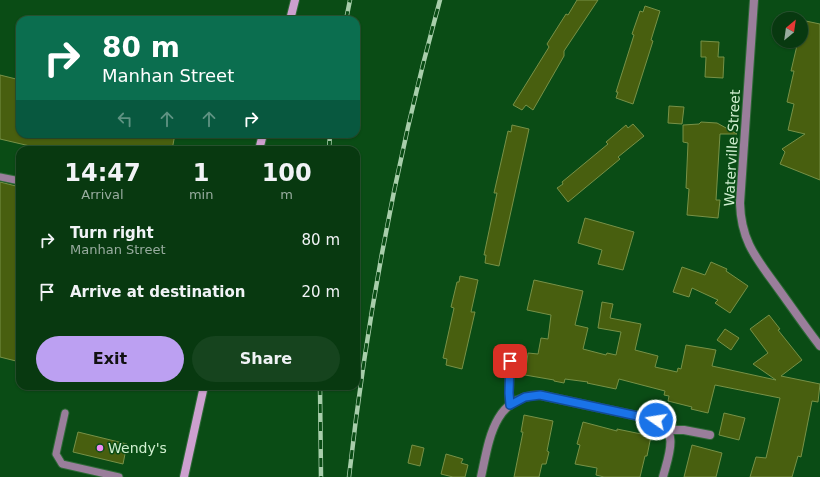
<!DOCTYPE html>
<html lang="en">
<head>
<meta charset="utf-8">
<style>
  :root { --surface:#083910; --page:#16441e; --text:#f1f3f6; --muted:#98ac9f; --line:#295330; --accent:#bca0f2 }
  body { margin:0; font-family:"DejaVu Sans",sans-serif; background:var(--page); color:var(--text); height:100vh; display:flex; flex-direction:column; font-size:15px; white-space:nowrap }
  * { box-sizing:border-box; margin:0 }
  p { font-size:13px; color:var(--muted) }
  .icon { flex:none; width:22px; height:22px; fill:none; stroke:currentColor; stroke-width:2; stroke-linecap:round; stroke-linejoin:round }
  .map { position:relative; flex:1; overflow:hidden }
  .panel { position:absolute; left:16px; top:146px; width:344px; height:244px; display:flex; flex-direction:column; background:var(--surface); border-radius:12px; box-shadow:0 1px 3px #0004,0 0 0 1px var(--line) }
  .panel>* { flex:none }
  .guide { position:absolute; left:16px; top:16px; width:344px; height:122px; border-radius:12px; box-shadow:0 1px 3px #0004,0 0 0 1px var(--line); background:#0b6e4f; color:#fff; overflow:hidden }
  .needle { width:26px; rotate:29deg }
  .controls { position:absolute; left:772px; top:12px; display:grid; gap:8px }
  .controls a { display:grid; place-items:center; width:36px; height:36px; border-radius:50%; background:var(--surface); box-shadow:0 1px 3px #0004,0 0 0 1px var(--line); font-size:20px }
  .pin { position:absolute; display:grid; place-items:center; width:34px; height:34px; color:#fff; margin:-17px; border-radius:8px; box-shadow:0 2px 6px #0006 }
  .me { position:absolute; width:44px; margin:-22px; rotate:283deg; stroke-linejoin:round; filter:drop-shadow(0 0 3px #0008) }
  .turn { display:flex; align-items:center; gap:14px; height:84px; padding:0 20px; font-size:18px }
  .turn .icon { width:52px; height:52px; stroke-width:2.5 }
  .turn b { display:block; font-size:28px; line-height:34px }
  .lanes { display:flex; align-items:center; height:38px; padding:0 20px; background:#0003; justify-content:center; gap:20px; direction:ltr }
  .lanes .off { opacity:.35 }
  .eta { display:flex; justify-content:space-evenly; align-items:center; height:68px; text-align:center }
  .eta b { font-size:24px; font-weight:700; line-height:28px }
  .cta { display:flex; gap:8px; margin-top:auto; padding:8px 20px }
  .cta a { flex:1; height:46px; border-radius:24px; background:var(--accent); color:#111; font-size:16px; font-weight:700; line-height:46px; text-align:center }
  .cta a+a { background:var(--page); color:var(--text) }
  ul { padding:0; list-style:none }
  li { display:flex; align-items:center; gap:12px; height:52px; padding:0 20px }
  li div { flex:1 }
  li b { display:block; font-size:15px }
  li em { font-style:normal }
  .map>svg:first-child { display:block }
  .building { fill:#485f0f; stroke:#779147 }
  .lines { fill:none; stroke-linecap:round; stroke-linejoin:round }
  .service-casing { stroke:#2e6937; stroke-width:9 }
  .minor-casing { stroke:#2e6937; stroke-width:10 }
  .tertiary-casing { stroke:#2e6937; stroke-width:10 }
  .secondary-casing { stroke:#2e6937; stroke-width:10 }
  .service { stroke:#9a7e9b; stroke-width:7 }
  .minor { stroke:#9a7e9b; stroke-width:8 }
  .tertiary { stroke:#9a7e9b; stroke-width:8 }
  .secondary { stroke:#cda0cf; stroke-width:8 }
  .rail-casing { stroke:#a8ceab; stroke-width:4.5 }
  .rail { stroke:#0a4c15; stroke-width:3; stroke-dasharray:9; stroke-linecap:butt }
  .route-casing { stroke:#114b97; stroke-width:10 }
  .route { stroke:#1a73e8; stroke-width:7 }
  .poi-dot { fill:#f08bf5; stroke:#0a4c15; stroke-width:1.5 }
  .labels { text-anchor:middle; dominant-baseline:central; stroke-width:3; stroke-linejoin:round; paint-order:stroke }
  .street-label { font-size:14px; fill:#d0efd0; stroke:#0a4c15 }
  .poi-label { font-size:14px; fill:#d0efd0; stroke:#0a4c15; text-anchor:start }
</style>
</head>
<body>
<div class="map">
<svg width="820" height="477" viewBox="0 0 820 477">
  <rect width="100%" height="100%" fill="#0a4c15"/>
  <g class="building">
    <polygon points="577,0 598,0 564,51 564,56 533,110 526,105 522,110 513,105 549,47 547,44 566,14 568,15"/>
    <polygon points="645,6 660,11 651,40 653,41 633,104 616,98 618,92 616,92 634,35 632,34 640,11 643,12"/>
    <polygon points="801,20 820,24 820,180 780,164 785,152 782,149 805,134 788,130 794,104 787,102 794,71 791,71 798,41 801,41"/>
    <polygon points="701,41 719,42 718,57 724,57 723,78 705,77 706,57 701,57"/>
    <polygon points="0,75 20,80 20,134 175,134 172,150 47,150 0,139"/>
    <polygon points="669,106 684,107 682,124 668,123"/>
    <polygon points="701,122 717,123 737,134 720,134 716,200 720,200 718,218 687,215 689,189 686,188 688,143 683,142 683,125 699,124"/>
    <polygon points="633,124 644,136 618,157 620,159 568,202 557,188 563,184 562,182 608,144 606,142 626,125 628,128"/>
    <polygon points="512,125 529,129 499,266 485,263 486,255 484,255 497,193 494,193 508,131 511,132"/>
    <polygon points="0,182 20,187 20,362 0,357"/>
    <polygon points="585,218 634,232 623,270 598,264 602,250 578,243"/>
    <polygon points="711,262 727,269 726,271 748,286 730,313 715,303 718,300 692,288 689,297 673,292 682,267 705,275"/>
    <polygon points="460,276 478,280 471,312 475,312 462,369 446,365 447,359 443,358 454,308 451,307 457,282 459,282"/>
    <polygon points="534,280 583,291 575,325 588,328 583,349 606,355 607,353 616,355 621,332 598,328 602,302 613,304 610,318 641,324 635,350 658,356 655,367 677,372 678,368 681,369 686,345 716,350 712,366 776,380 753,364 768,353 750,329 769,315 780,329 778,330 802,360 781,376 820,384 818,402 812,401 801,457 798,456 792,477 750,477 756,457 766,458 780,398 715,385 708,413 691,409 692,407 668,401 669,396 664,395 665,391 619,379 616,389 587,383 588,382 565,379 564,383 554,381 554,380 525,375 528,353 538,354 541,338 548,339 551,315 527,310"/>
    <polygon points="725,329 739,338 731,350 717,340"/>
    <polygon points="724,413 745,418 739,440 719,435"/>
    <polygon points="524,415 553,421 547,451 549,452 546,464 542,464 539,477 514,477 523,432 521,432"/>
    <polygon points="583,422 617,431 617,429 651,436 647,456 645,456 640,477 604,477 596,475 597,468 575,464 580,445 577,444"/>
    <polygon points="78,432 127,444 123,464 73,452"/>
    <polygon points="412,445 424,448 420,466 408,463"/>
    <polygon points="692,445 722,453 716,477 684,477"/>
    <polygon points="446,454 463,459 461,463 468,465 465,477 453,477 441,474"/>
  </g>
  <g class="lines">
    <g class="service-casing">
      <g id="service">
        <polyline points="0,177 20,181"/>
        <polyline points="65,413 56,454 62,464 119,477"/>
      </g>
    </g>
    <g class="minor-casing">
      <g id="minor">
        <polyline points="510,361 509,393 510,405"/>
        <polyline points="668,430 684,430 710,435"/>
        <path d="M481,477C489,441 493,396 540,395L656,420C680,431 668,457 663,477"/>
      </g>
    </g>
    <g class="tertiary-casing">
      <path id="tertiary" d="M754,0L740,203C741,243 758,260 780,291C793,309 806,328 820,346"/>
    </g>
    <g class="secondary-casing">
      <g id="secondary">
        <polyline points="290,20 295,0"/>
        <polyline points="259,150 263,134"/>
        <polyline points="184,477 204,386"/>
      </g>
    </g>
    <use href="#service" class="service"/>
    <use href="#minor" class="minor"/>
    <use href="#tertiary" class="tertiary"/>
    <use href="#secondary" class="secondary"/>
    <g class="rail-casing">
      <g id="rail">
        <polyline points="346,20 350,0"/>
        <polyline points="329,150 330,134"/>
        <polyline points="320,386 321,477"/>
        <path d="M349,477C367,316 397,156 440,0"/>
      </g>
    </g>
    <use href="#rail" class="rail"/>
  </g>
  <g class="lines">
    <g class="route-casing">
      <polyline id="route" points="510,361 509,393 510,405 525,397 540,395 656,420"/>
    </g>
    <use href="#route" class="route"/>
  </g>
  <circle class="poi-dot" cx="100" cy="448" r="4"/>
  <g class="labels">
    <g class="street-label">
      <text transform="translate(732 148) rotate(-87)">Waterville Street</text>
    </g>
    <g class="poi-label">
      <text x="108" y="448">Wendy's</text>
    </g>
  </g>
</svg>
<div class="controls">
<a><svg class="needle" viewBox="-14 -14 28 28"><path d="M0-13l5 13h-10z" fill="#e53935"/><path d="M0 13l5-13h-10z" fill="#98ac9f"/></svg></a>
</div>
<div class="pin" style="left:510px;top:361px;background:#d93025"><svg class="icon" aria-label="arrive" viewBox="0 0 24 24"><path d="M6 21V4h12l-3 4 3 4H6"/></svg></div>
<svg class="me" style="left:656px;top:420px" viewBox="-20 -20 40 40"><circle r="17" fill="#1a73e8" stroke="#fff" stroke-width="3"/><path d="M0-11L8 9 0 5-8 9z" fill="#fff"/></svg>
<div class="guide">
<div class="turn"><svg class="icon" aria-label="right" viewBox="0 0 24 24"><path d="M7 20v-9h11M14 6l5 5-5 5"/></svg><div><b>80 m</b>Manhan Street</div></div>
<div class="lanes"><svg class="icon off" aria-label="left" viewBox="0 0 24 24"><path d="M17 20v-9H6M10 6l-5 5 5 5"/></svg><svg class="icon off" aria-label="ahead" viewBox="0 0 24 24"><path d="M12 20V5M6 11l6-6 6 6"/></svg><svg class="icon off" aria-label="ahead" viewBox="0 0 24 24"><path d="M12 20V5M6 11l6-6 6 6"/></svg><svg class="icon" aria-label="right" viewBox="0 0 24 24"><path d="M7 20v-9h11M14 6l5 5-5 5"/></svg></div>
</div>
<section class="panel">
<div class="eta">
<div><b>14:47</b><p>Arrival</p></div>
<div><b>1</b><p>min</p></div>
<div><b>100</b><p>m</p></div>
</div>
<ul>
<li><svg class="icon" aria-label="right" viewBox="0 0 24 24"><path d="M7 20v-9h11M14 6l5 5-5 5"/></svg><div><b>Turn right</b><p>Manhan Street</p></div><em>80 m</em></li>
<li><svg class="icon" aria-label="arrive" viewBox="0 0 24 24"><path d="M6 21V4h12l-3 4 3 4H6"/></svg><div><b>Arrive at destination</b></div><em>20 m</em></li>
</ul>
<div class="cta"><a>Exit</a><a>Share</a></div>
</section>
</div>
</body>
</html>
